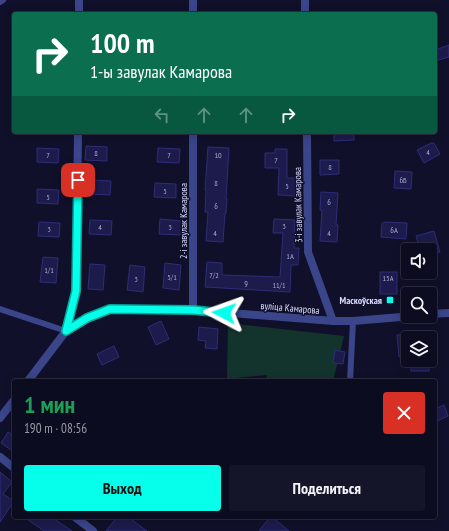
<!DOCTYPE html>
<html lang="ru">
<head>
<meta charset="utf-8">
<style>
  :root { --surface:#0c0c20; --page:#151529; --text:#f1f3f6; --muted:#9a9ba5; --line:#2c2c3e; --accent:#05ffea }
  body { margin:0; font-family:"PT Sans Narrow",sans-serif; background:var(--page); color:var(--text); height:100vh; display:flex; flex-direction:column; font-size:15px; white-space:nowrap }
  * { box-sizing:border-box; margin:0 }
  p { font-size:13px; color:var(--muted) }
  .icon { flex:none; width:22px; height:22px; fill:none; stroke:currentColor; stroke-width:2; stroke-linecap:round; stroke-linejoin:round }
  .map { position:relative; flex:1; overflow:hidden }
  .panel { position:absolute; left:12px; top:379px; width:425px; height:140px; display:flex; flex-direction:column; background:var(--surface); border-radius:4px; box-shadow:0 2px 10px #0003,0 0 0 1px var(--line) }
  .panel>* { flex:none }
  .top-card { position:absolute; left:12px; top:12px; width:425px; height:122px; border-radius:4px; box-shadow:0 2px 10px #0003,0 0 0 1px var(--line); background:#0b6e4f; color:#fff; overflow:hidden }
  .buttons { position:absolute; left:401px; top:243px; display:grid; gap:8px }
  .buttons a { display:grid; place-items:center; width:36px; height:36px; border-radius:4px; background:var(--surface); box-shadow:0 2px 10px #0003,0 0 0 1px var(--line); font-size:20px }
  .pin { position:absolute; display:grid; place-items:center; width:34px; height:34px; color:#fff; margin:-17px; border-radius:8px; box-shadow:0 2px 6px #0006 }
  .me { position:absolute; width:44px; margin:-22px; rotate:274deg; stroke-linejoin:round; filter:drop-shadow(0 0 3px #0008) }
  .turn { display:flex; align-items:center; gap:14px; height:84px; padding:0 12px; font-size:18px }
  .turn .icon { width:52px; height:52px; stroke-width:2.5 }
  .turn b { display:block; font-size:28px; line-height:34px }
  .lanes { display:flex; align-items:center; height:38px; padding:0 12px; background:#0003; justify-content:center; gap:20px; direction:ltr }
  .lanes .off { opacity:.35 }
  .round { display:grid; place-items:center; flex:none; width:42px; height:42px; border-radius:4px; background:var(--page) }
  .overview { display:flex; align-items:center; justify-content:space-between; height:68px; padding:0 12px }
  h1 { font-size:24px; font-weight:600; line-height:30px; color:#1e9e55 }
  .button { display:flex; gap:8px; margin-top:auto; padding:8px 12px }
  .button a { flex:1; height:46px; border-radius:4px; background:var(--accent); color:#111; font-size:16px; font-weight:600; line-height:46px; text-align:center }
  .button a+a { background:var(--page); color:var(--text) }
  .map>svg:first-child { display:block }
  .green { fill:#13342d }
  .building { fill:#1c1b4c; stroke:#2e2d78 }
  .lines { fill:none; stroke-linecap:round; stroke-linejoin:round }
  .service { stroke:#3a458a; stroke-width:6 }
  .minor { stroke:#3a458a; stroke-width:8 }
  .tertiary { stroke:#3a458a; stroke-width:8 }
  .route-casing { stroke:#03a698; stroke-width:10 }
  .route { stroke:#05ffea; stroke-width:7 }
  .poi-dot { fill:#05ffea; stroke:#10102a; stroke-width:1.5 }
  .labels { text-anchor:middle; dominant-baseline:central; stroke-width:3; stroke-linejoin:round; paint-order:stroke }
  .number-label { font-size:8px; fill:#aaabd2 }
  .street-label { font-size:10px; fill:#d9dbff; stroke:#10102a }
  .poi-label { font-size:10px; font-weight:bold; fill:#d9dbff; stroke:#10102a; text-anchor:end }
</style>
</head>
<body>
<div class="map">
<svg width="449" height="531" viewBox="0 0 449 531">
  <rect width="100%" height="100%" fill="#10102a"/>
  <polygon class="green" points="228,323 344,336 333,381 266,381 267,375 227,379"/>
  <g class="building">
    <polygon points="449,45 449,57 435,61 435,50"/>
    <polygon points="334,132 354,132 354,140 334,141"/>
    <polygon points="431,143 434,143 440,154 424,163 417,150"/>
    <polygon points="86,146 107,147 107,161 85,160"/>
    <polygon points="208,147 229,148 226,199 227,199 226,213 225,213 223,242 206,241 208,212 205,212 206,190 205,190"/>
    <polygon points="37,148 59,149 58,163 37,162"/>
    <polygon points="158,148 180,149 179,163 157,162"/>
    <polygon points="275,149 287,149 287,178 296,178 295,196 278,195 279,168 265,168 265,153 275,153"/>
    <polygon points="320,160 339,160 339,174 320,175"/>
    <polygon points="395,171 412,172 411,189 394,188"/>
    <polygon points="89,180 111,181 110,195 89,194"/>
    <polygon points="155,183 176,184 176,198 154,197"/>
    <polygon points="37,189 59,190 58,204 37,203"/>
    <polygon points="321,192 338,193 336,225 338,225 337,242 320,241 322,210 320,210"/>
    <polygon points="160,219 182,221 181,235 159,234"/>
    <polygon points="274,219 295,220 294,248 299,248 298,265 291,265 290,292 205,287 207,262 222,263 222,275 280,277 283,233 273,233"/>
    <polygon points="90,220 112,221 111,235 89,234"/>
    <polygon points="39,222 60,223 59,237 38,236"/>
    <polygon points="386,222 407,223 406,239 381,237 382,223"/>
    <polygon points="434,231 440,252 430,255 430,250 420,250 416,236"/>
    <polygon points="43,257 58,258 56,283 40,282"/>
    <polygon points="165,263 181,265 179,290 163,288"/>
    <polygon points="90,264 105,265 103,290 88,289"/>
    <polygon points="130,265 145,267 143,292 127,290"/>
    <rect x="380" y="272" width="17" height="22"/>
    <polygon points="161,321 169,339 156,345 148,327"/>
    <polygon points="199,327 218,329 217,349 205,348 206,341 198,340"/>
    <polygon points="408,334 408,356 399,357 397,335"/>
    <polygon points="114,346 119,357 102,365 97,354"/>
    <polygon points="335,350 345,352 343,364 333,363"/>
    <rect x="411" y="361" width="18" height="10"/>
    <polygon points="444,405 448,416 435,422 435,409"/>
    <polygon points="8,432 14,436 14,452 1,443"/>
    <polygon points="0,472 12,482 3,494 14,501 0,522"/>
    <polygon points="24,517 51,517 72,531 44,531"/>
    <polygon points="117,517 128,517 147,531 106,531"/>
    <polygon points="270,517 272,517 289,531 259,531"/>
  </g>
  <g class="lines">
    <g class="service">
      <polyline points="0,2 3,0"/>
      <polyline points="0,309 66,331"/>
      <polyline points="350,381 353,321"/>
    </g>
    <g class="minor">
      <polyline points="305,0 305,14"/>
      <polyline points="79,14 79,0"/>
      <polyline points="193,14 193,0"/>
      <polyline points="307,132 308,252 333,321"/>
      <polyline points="193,310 193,132"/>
      <polyline points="66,331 76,291 78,132"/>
      <polyline points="0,457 14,468"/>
      <polyline points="75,517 93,531"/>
    </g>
    <g class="tertiary">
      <polyline points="430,314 449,313"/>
      <polyline points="28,381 66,331 87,318 110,309 193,310 333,321 353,321 413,316"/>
      <polyline points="0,418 14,400"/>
    </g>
  </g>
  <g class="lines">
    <g class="route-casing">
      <polyline id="route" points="78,180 76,291 66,331 87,318 110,309 193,310 224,313"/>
    </g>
    <use href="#route" class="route"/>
  </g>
  <rect class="poi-dot" x="386" y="296" width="8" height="8" rx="2"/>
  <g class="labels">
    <g class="number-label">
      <text x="428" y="152">4</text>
      <text x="96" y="153">8</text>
      <text x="48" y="155">7</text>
      <text x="169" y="155">7</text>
      <text x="218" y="155">10</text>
      <text x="276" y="160">7</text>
      <text x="330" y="167">8</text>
      <text x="403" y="180">6Б</text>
      <text x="216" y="183">8</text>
      <text x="287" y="186">5</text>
      <text x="165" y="191">5</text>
      <text x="48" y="197">5</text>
      <text x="329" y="202">6</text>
      <text x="216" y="206">6</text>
      <text x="284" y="226">3</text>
      <text x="100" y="227">4</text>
      <text x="170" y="227">3</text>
      <text x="49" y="229">3</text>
      <text x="394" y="230">6А</text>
      <text x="215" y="233">4</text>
      <text x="329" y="233">4</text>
      <text x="290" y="256">1А</text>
      <text x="49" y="270">1/1</text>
      <text x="214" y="275">7/2</text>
      <text x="172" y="277">5/1</text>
      <text x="388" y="278">15А</text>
      <text x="136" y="279">3</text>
      <text x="246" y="283">9</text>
      <text x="279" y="285">11/1</text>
    </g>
    <g class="street-label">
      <text transform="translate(298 205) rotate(-91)">3-і завулак Камарова</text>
      <text transform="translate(183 221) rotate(-90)">2-і завулак Камарова</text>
      <text transform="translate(290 308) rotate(5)">вуліца Камарова</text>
    </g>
    <g class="poi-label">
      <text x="382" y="300">Маскоўская</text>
    </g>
  </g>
</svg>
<div class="buttons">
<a><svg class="icon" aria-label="sound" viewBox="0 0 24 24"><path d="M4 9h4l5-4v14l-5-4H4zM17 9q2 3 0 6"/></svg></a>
<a><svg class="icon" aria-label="search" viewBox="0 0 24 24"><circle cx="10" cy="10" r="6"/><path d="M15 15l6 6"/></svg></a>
<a><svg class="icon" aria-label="layers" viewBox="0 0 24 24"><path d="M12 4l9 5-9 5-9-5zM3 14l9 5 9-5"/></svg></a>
</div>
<div class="pin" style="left:78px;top:180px;background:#d93025"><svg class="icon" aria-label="arrive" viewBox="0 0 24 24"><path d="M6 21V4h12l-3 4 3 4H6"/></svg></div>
<svg class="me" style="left:224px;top:313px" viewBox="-20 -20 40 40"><path d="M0-17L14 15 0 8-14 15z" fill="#05ffea" stroke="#fff" stroke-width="4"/></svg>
<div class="top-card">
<div class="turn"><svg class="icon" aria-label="right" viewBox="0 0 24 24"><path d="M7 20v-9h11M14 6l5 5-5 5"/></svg><div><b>100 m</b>1-ы завулак Камарова</div></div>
<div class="lanes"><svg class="icon off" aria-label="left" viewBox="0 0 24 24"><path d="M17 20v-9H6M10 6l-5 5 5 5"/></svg><svg class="icon off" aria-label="ahead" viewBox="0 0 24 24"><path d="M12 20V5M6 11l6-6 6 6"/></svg><svg class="icon off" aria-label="ahead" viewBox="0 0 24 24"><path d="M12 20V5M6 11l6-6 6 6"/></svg><svg class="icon" aria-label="right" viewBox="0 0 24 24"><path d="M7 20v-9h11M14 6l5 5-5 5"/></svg></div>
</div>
<section class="panel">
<div class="overview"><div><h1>1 мин</h1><p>190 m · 08:56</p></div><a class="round" style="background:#d93025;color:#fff"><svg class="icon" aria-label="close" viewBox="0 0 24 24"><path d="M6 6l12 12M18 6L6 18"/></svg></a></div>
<div class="button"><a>Выход</a><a>Поделиться</a></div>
</section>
</div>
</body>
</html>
